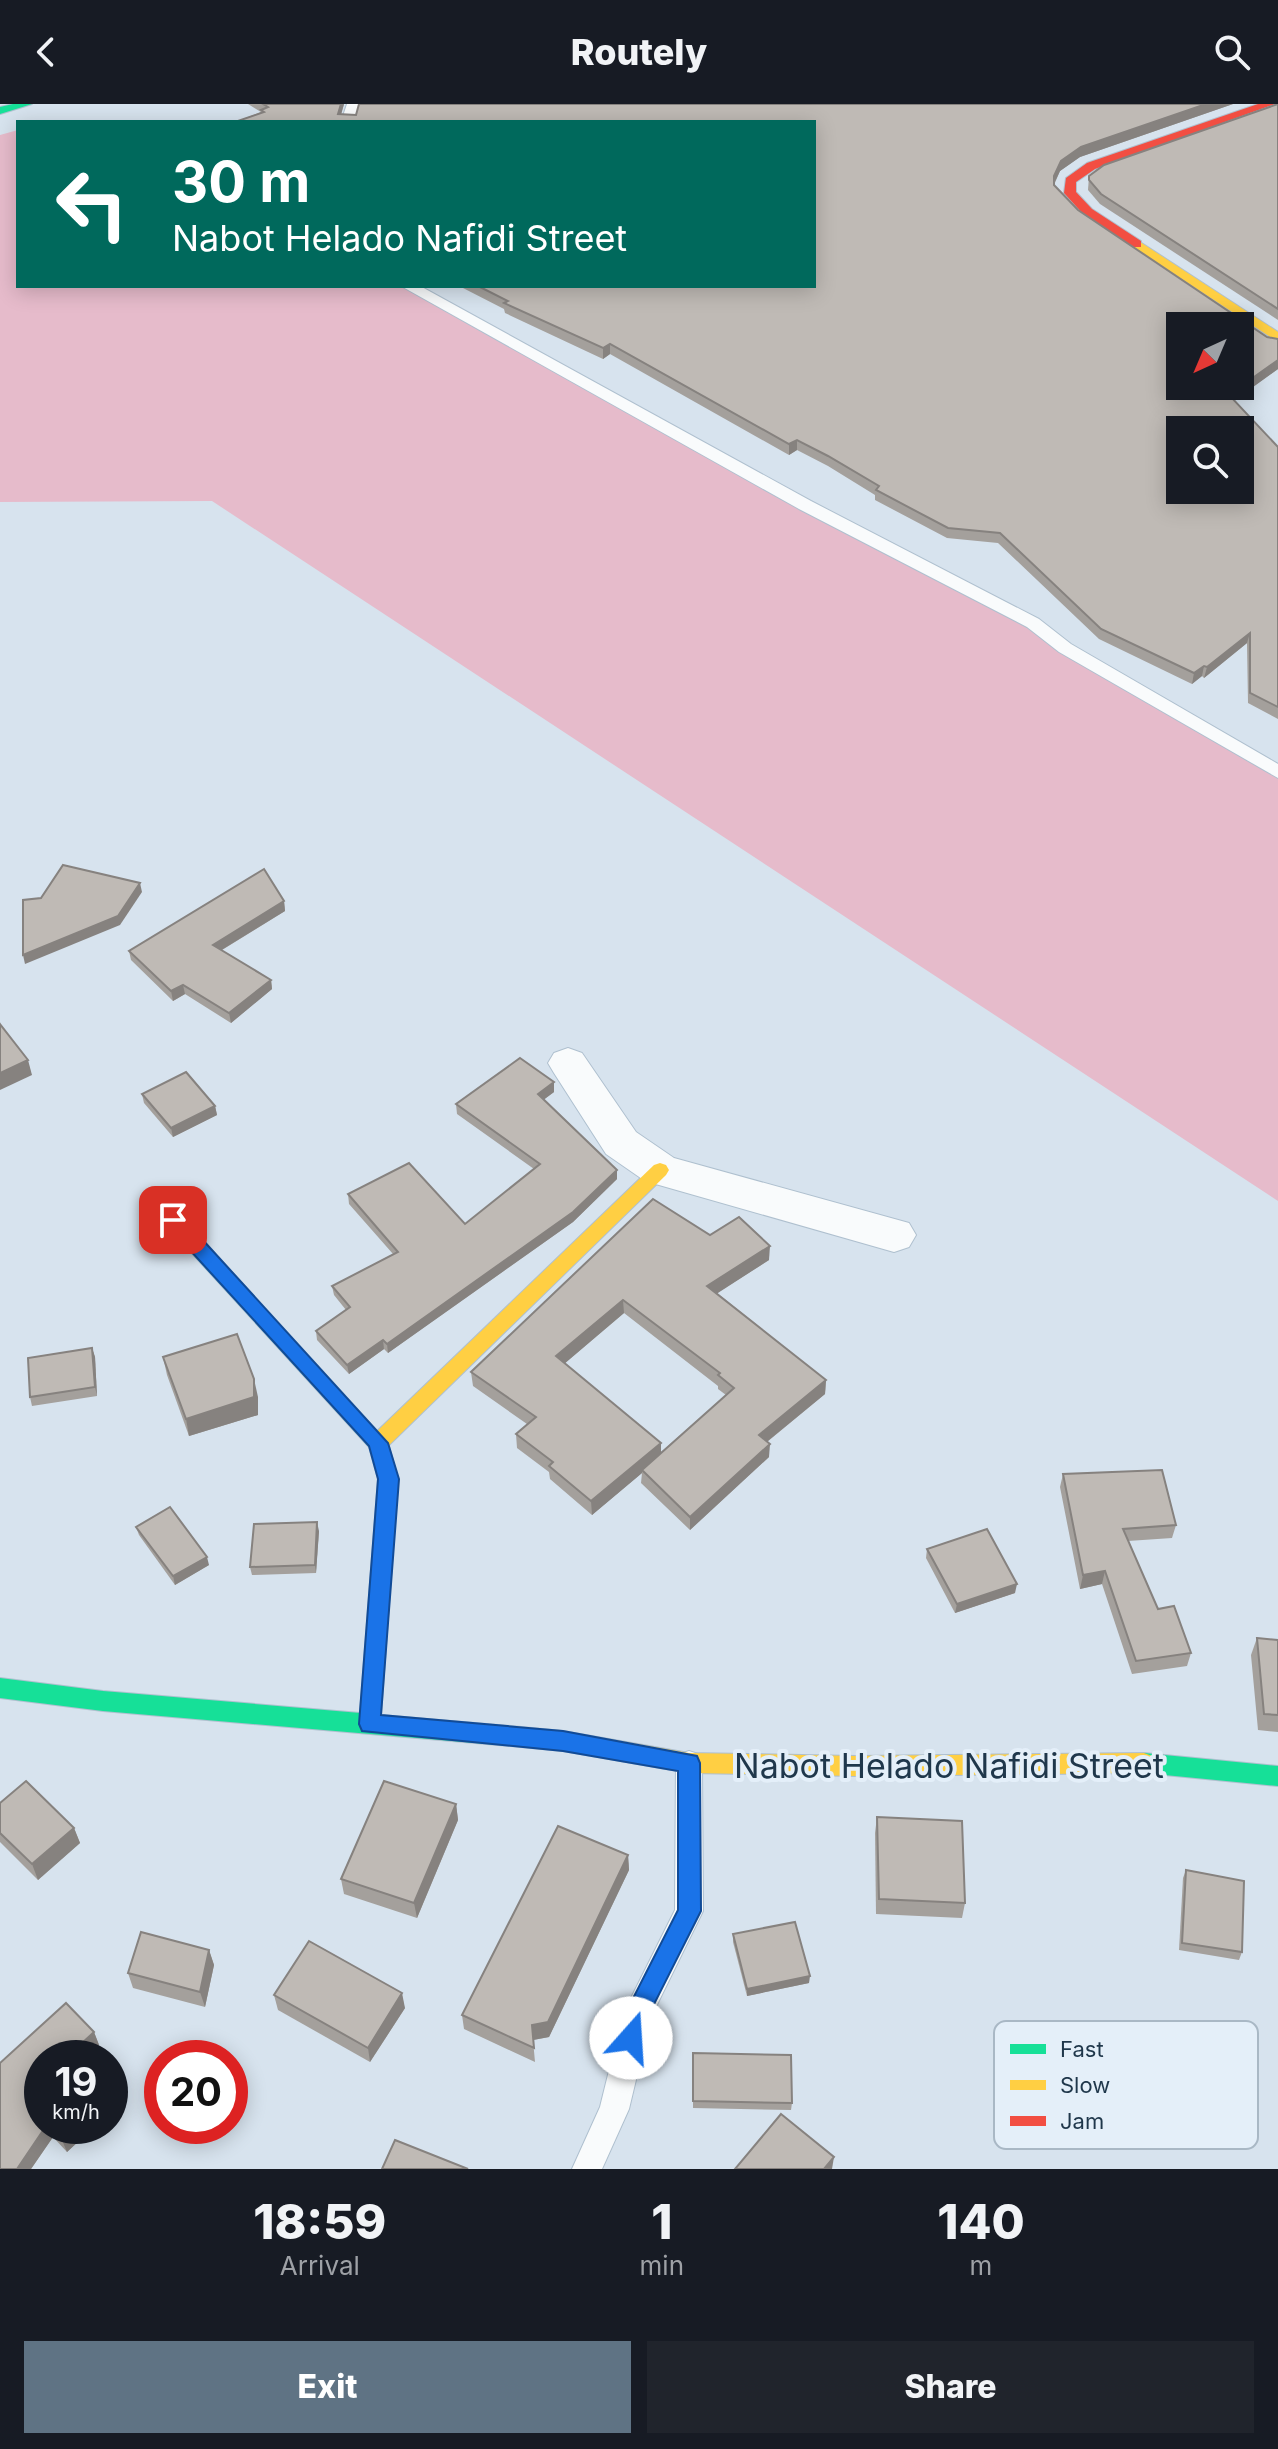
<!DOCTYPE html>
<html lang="en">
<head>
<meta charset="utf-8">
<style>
  :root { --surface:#171b24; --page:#20242c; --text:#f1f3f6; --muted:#9ea1a6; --accent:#5f7384 }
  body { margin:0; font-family:Inter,sans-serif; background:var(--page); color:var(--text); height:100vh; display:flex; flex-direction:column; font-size:30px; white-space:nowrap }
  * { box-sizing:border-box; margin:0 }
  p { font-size:26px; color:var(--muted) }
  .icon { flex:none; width:44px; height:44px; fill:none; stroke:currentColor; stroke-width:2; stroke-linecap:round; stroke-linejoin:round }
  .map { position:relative; height:2065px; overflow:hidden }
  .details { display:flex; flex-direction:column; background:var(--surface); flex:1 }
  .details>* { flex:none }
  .top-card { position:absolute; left:16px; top:16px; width:800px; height:168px; border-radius:0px; box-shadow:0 4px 20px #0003; background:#00695c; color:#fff; overflow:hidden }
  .needle { width:52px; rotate:224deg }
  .buttons { position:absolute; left:1166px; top:208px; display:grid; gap:16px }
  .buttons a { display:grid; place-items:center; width:88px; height:88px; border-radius:0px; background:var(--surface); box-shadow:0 4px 20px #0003; font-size:40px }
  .speed { position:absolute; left:24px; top:1936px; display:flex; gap:16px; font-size:40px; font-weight:700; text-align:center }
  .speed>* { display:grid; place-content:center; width:104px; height:104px; border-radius:50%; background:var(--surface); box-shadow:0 4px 20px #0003; line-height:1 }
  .speed small { font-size:20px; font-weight:400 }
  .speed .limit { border:12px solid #d22; background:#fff; color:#111 }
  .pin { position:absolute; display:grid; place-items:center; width:68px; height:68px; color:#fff; margin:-34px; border-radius:16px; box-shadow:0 4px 12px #0006 }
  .me { position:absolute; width:88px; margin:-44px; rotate:19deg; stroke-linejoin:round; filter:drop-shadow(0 0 6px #0008) }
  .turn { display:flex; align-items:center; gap:28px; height:168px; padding:0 24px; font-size:36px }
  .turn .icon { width:104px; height:104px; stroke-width:2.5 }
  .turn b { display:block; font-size:56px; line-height:68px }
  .eta { display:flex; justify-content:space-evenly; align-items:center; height:136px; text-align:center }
  .eta b { font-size:48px; font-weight:800; line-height:56px }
  .action { display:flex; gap:16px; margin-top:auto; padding:16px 24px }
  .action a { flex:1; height:92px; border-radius:0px; background:var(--accent); color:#fff; font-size:32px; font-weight:800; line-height:92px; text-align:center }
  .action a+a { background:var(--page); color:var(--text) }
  header { display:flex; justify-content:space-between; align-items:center; height:104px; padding:0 24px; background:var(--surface); font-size:36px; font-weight:800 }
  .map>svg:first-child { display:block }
  .green { fill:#e6bbcb }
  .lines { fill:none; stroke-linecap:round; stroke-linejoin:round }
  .lane-casing { stroke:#afc0cf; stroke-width:2 }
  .street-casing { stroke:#afc0cf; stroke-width:2 }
  .fast-casing { stroke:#afc0cf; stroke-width:2 }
  .slow-casing { stroke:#afc0cf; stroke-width:2 }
  .jam-casing { stroke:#afc0cf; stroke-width:2 }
  .lane { fill:#f9fbfc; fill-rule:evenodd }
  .street { fill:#f9fbfc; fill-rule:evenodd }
  .fast { fill:#16e098; fill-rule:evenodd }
  .slow { fill:#ffcf43; fill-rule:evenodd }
  .jam { fill:#f24e42; fill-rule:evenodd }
  .wall { fill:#a4a09c; fill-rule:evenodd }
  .shaded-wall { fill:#86827f }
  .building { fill:#bfbab5; stroke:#86827f; stroke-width:2; fill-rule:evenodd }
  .route { fill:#1a73e8; stroke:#114b97; stroke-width:2 }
  .labels { text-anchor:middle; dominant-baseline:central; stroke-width:8; stroke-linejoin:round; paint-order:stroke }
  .near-street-label { font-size:34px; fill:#1f374b; stroke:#e4eff9 }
  .key { fill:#e4eff9; stroke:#a9b8c5; stroke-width:2 }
  .key-label { font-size:22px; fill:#1f374b }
</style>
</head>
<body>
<header><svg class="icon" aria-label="back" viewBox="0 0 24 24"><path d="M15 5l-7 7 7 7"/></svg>Routely<svg class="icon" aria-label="search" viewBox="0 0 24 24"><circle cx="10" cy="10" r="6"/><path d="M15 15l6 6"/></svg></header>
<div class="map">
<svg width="1278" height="2065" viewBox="0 0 1278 2065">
  <rect width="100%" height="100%" fill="#d7e3ee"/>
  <polygon class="green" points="18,26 18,182 402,182 1033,519 1278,668 1278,1097 212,397 0,398 0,31"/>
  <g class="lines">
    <g class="lane-casing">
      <g id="lane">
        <polygon points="347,0 361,0 355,18 341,18"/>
        <polygon points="401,182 420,182 811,397 1039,515 1071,540 1278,660 1278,674 1059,548 1027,523 799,405"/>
        <polygon points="689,1647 698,1650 702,1659 703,1807 651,1913 629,2005 602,2065 572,2065 600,2003 623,1910 675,1806 676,1659 680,1650"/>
      </g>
    </g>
    <g class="street-casing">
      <polygon id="street" points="568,944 582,949 636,1028 674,1054 909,1119 916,1131 909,1143 894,1148 645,1077 606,1050 554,969 548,959 554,949"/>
    </g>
    <g class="fast-casing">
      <g id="fast">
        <polygon points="13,0 32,0 0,10 0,3"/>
        <polygon points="153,1087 160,1089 388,1339 398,1375 381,1611 511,1622 519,1625 522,1632 519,1639 511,1642 103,1607 0,1594 0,1574 103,1587 360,1609 378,1375 369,1343 146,1099 144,1094 146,1089"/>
        <polygon points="1144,1649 1278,1662 1278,1682 1144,1669 1136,1666 1133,1659 1136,1652"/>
      </g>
    </g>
    <g class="slow-casing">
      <g id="slow">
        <polygon points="1137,136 1278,228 1278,238 1133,143 1131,140"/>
        <polygon points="660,1059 666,1061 669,1066 666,1071 385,1345 378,1347 371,1345 368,1339 371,1333 654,1061"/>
        <polygon points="511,1622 563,1627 689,1649 856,1652 1144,1649 1152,1652 1155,1659 1152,1666 1144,1669 856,1672 689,1669 563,1647 511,1642 503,1639 500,1632 503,1625"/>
      </g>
    </g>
    <g class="jam-casing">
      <polygon id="jam" points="1258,0 1275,0 1095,65 1076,78 1076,88 1092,105 1141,137 1141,143 1133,143 1084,111 1064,89 1066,74 1087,59"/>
    </g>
    <use href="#lane" class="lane"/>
    <use href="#street" class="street"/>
    <use href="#fast" class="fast"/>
    <use href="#slow" class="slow"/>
    <use href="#jam" class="jam"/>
  </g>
  <g class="wall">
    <polygon points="248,0 344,0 341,10 356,11 359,0 1233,0 1080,53 1060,67 1054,81 1078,106 1267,233 1278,235 1278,265 1234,296 1278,343 1278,615 1248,599 1247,539 1204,574 1202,572 1192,580 1099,535 998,439 947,434 875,396 875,391 828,362 797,346 789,351 610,250 603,255 505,209 504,205 463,184 463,182 814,182 235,18 261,8"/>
    <polygon points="1278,0 1278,216 1100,100 1088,86 1089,72"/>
    <polygon points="284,797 285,807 222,846 271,876 272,885 231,919 185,890 173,897 131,856 129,847"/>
    <polygon points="554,978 554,988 543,996 617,1066 617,1075 573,1118 388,1249 384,1245 349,1270 317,1236 316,1227 346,1206 334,1191 332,1182 393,1150 349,1100 348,1090 465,1120 534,1065 457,1010 456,1000"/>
    <polygon points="142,990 215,1002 217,1011 173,1033 144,999"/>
    <path d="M710,1131L769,1156L717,1189L826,1276L825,1290L767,1338L769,1353L690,1426L641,1379L642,1369L592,1411L550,1375L549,1368L517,1344L516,1330L527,1320L473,1282L471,1268ZM624,1209L718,1282V1285L726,1291L661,1348L565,1259Z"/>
    <polygon points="92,1244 95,1253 97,1292 32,1302 30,1293"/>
    <polygon points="163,1253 258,1293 258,1311 189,1332 167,1271"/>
    <polygon points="1063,1370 1176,1421 1172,1434 1128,1437 1158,1505 1191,1549 1187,1562 1132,1570 1102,1480 1080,1485 1060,1383"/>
    <polygon points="136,1423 209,1461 175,1481 139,1431"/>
    <polygon points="319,1427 316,1469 252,1471 250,1463"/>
    <polygon points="927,1445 1015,1489 955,1509 926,1454"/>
    <polygon points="1257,1534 1278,1536 1278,1628 1258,1626 1251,1551"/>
    <polygon points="0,1699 74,1724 80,1739 38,1776 0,1738"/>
    <polygon points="456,1700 458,1716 417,1814 344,1790 341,1775"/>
    <polygon points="877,1713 965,1799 962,1814 876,1810 875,1729"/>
    <polygon points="628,1751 629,1766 549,1933 533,1936 535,1958 464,1925 462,1911"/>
    <polygon points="1186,1766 1242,1848 1239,1856 1179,1846 1183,1774"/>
    <polygon points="733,1830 809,1879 747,1892 733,1838"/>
    <polygon points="209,1846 214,1861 205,1903 133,1884 128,1869"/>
    <polygon points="274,1891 405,1904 370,1958 278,1906"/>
    <polygon points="66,1899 94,1928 99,1941 85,1954 42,1954 42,2022 95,2022 67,2048 53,2033 31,2065 0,2065 0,1959"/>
    <polygon points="693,1949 792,1999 791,2006 693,2004"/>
  </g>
  <g class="shaded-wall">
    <polygon points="341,0 344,0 339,18 338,10"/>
    <polygon points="1206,0 1233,0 1080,53 1060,67 1053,82 1054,72 1061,57 1081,43"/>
    <polygon points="610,240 610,250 603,255 603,244"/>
    <polygon points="1278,256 1278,265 1227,302 1229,291"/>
    <polygon points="797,336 797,346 789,351 789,340"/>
    <polygon points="1250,529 1247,539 1204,574 1207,563"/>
    <polygon points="1204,562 1202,572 1192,580 1194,569"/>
    <polygon points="140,779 142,788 120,821 25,860 23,851"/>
    <polygon points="284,797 285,807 215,850 213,841"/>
    <polygon points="271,876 272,885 231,919 229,909"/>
    <polygon points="183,881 185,890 173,897 171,887"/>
    <polygon points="28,956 32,971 0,986 0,969"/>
    <polygon points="554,978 554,988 538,1000 538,990"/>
    <polygon points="215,1002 217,1011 173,1033 171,1024"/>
    <polygon points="617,1066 617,1075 573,1118 388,1249 387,1240"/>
    <polygon points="770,1142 769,1156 707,1196 707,1182"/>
    <polygon points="623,1196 624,1209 557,1266 556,1252"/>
    <polygon points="383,1236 384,1245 349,1270 347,1261"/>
    <polygon points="92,1244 95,1253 97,1292 95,1283"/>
    <polygon points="254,1275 258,1293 258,1311 189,1332 186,1315"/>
    <polygon points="826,1276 825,1290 758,1345 759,1331"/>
    <polygon points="661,1339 661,1352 642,1366 642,1369 592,1411 591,1397"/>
    <polygon points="770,1340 769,1353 690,1426 690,1413"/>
    <polygon points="317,1418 319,1427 316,1469 315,1461"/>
    <polygon points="207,1453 209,1461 175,1481 173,1472"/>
    <polygon points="1105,1467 1102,1480 1080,1485 1083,1471"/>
    <polygon points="1017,1480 1015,1489 955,1509 957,1500"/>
    <polygon points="456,1700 458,1716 417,1814 414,1799"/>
    <polygon points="74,1724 80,1739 38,1776 32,1760"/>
    <polygon points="628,1751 629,1766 549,1933 533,1936 532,1921"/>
    <polygon points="209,1846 214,1861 205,1903 200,1888"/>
    <polygon points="810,1872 809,1879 747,1892 747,1885"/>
    <polygon points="402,1889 405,1904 370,1958 368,1944"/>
    <polygon points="94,1928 99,1941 85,1954 66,1954"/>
    <polygon points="46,2022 48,2022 53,2033 31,2065 17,2065"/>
    <polygon points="77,2022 95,2022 67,2048 62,2036"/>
    <polygon points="834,2053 832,2065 824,2065"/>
  </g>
  <g class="building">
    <path d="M263,0H341L338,10L356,11L359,0H1206L1081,43L1061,57L1054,72V81L1078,106L1267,233L1278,235V256L1229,291L1278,343V603L1250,589V529L1207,563L1204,562L1194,569L1101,525L1000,429L948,424L876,386L879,382L828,352L797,336L789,340L610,240L603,244L504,199L508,197L478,182H814V18H235L264,8L261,6L268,3ZM1180,222H1240V282H1180ZM1180,326H1240V386H1180Z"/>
    <polygon points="1278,0 1278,205 1101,90 1089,76 1089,72 1104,61"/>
    <polygon points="63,761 140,779 118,812 23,851 23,796 41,794"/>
    <polygon points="264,765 284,797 213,841 271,876 229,909 183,881 171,887 129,847"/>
    <polygon points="0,920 28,956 0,969"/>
    <polygon points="520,954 554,978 538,990 617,1066 573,1108 387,1240 383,1236 347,1261 316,1227 350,1203 332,1182 398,1148 348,1090 409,1059 465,1120 540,1060 456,1000"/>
    <polygon points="186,968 215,1002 171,1024 142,990"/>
    <polygon points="653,1095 710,1131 739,1113 770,1142 707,1182 826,1276 759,1331 770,1340 690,1413 642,1366 734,1284 718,1271 720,1269 623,1196 556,1252 661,1339 591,1397 549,1362 553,1358 516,1330 536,1313 471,1268"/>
    <polygon points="237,1230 254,1275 254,1293 186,1315 163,1253"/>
    <polygon points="92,1244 95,1283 30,1293 28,1254"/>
    <polygon points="1162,1366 1176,1421 1123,1425 1158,1505 1174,1502 1191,1549 1136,1557 1105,1467 1083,1471 1063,1370"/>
    <polygon points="170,1403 207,1453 173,1472 136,1423"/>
    <polygon points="317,1418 315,1461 250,1463 254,1420"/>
    <polygon points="987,1425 1017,1480 957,1500 927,1445"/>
    <polygon points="1257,1534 1278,1536 1278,1611 1264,1610"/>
    <polygon points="26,1677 74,1724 32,1760 0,1729 0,1699"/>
    <polygon points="384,1677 456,1700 414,1799 341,1775"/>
    <polygon points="877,1713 962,1717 965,1799 879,1795"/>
    <polygon points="558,1722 628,1751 548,1918 532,1921 534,1944 462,1911"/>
    <polygon points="1186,1766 1244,1777 1242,1848 1182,1839"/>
    <polygon points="795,1818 810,1872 747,1885 733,1830"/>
    <polygon points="141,1828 209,1846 200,1888 128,1869"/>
    <polygon points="309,1837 402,1889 368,1944 274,1891"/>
    <polygon points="66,1899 94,1928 66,1954 42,1954 42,2022 46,2022 17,2065 0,2065 0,1959"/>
    <polygon points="693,1949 791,1951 792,1999 693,1997"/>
    <polygon points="781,2010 834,2053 824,2065 735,2065"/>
    <polygon points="49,2022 77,2022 62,2036"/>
    <polygon points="395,2036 468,2065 382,2065"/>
  </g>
  <polygon class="route" points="173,1109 180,1111 388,1339 399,1375 381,1611 563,1627 697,1652 700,1659 701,1807 648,1912 639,1942 631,1945 622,1942 619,1934 625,1910 678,1806 678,1667 563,1647 362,1627 359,1620 378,1375 369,1342 167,1121 164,1116 167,1111"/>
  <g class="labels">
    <g class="near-street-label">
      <text x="949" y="1661">Nabot Helado Nafidi Street</text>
    </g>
  </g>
  <rect x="994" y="1917" width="264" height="128" rx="12" class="key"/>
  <rect x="1010" y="1940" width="36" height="10" fill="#16e098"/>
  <rect x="1010" y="1976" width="36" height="10" fill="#ffcf43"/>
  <rect x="1010" y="2012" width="36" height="10" fill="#f24e42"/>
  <g class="key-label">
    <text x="1060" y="1953">Fast</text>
    <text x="1060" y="1989">Slow</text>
    <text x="1060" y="2025">Jam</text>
  </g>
</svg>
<div class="buttons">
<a><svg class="needle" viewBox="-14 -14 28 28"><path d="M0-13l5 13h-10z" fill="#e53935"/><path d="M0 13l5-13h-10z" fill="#9ea1a6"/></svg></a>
<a><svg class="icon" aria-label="search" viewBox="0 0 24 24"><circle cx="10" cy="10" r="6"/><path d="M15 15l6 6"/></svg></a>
</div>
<div class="speed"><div>19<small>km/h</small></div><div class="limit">20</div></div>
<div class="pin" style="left:173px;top:1116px;background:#d93025"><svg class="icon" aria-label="arrive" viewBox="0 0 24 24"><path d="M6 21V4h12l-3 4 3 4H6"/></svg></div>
<svg class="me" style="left:631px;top:1934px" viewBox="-20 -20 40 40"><circle r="19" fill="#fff"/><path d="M0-13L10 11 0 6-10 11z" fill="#1a73e8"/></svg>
<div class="top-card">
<div class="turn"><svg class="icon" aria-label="left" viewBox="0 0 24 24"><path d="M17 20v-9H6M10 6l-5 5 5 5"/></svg><div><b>30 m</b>Nabot Helado Nafidi Street</div></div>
</div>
</div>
<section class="details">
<div class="eta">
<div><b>18:59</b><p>Arrival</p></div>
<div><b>1</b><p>min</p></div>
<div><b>140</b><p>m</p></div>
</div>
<div class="action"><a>Exit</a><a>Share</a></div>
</section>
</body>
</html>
